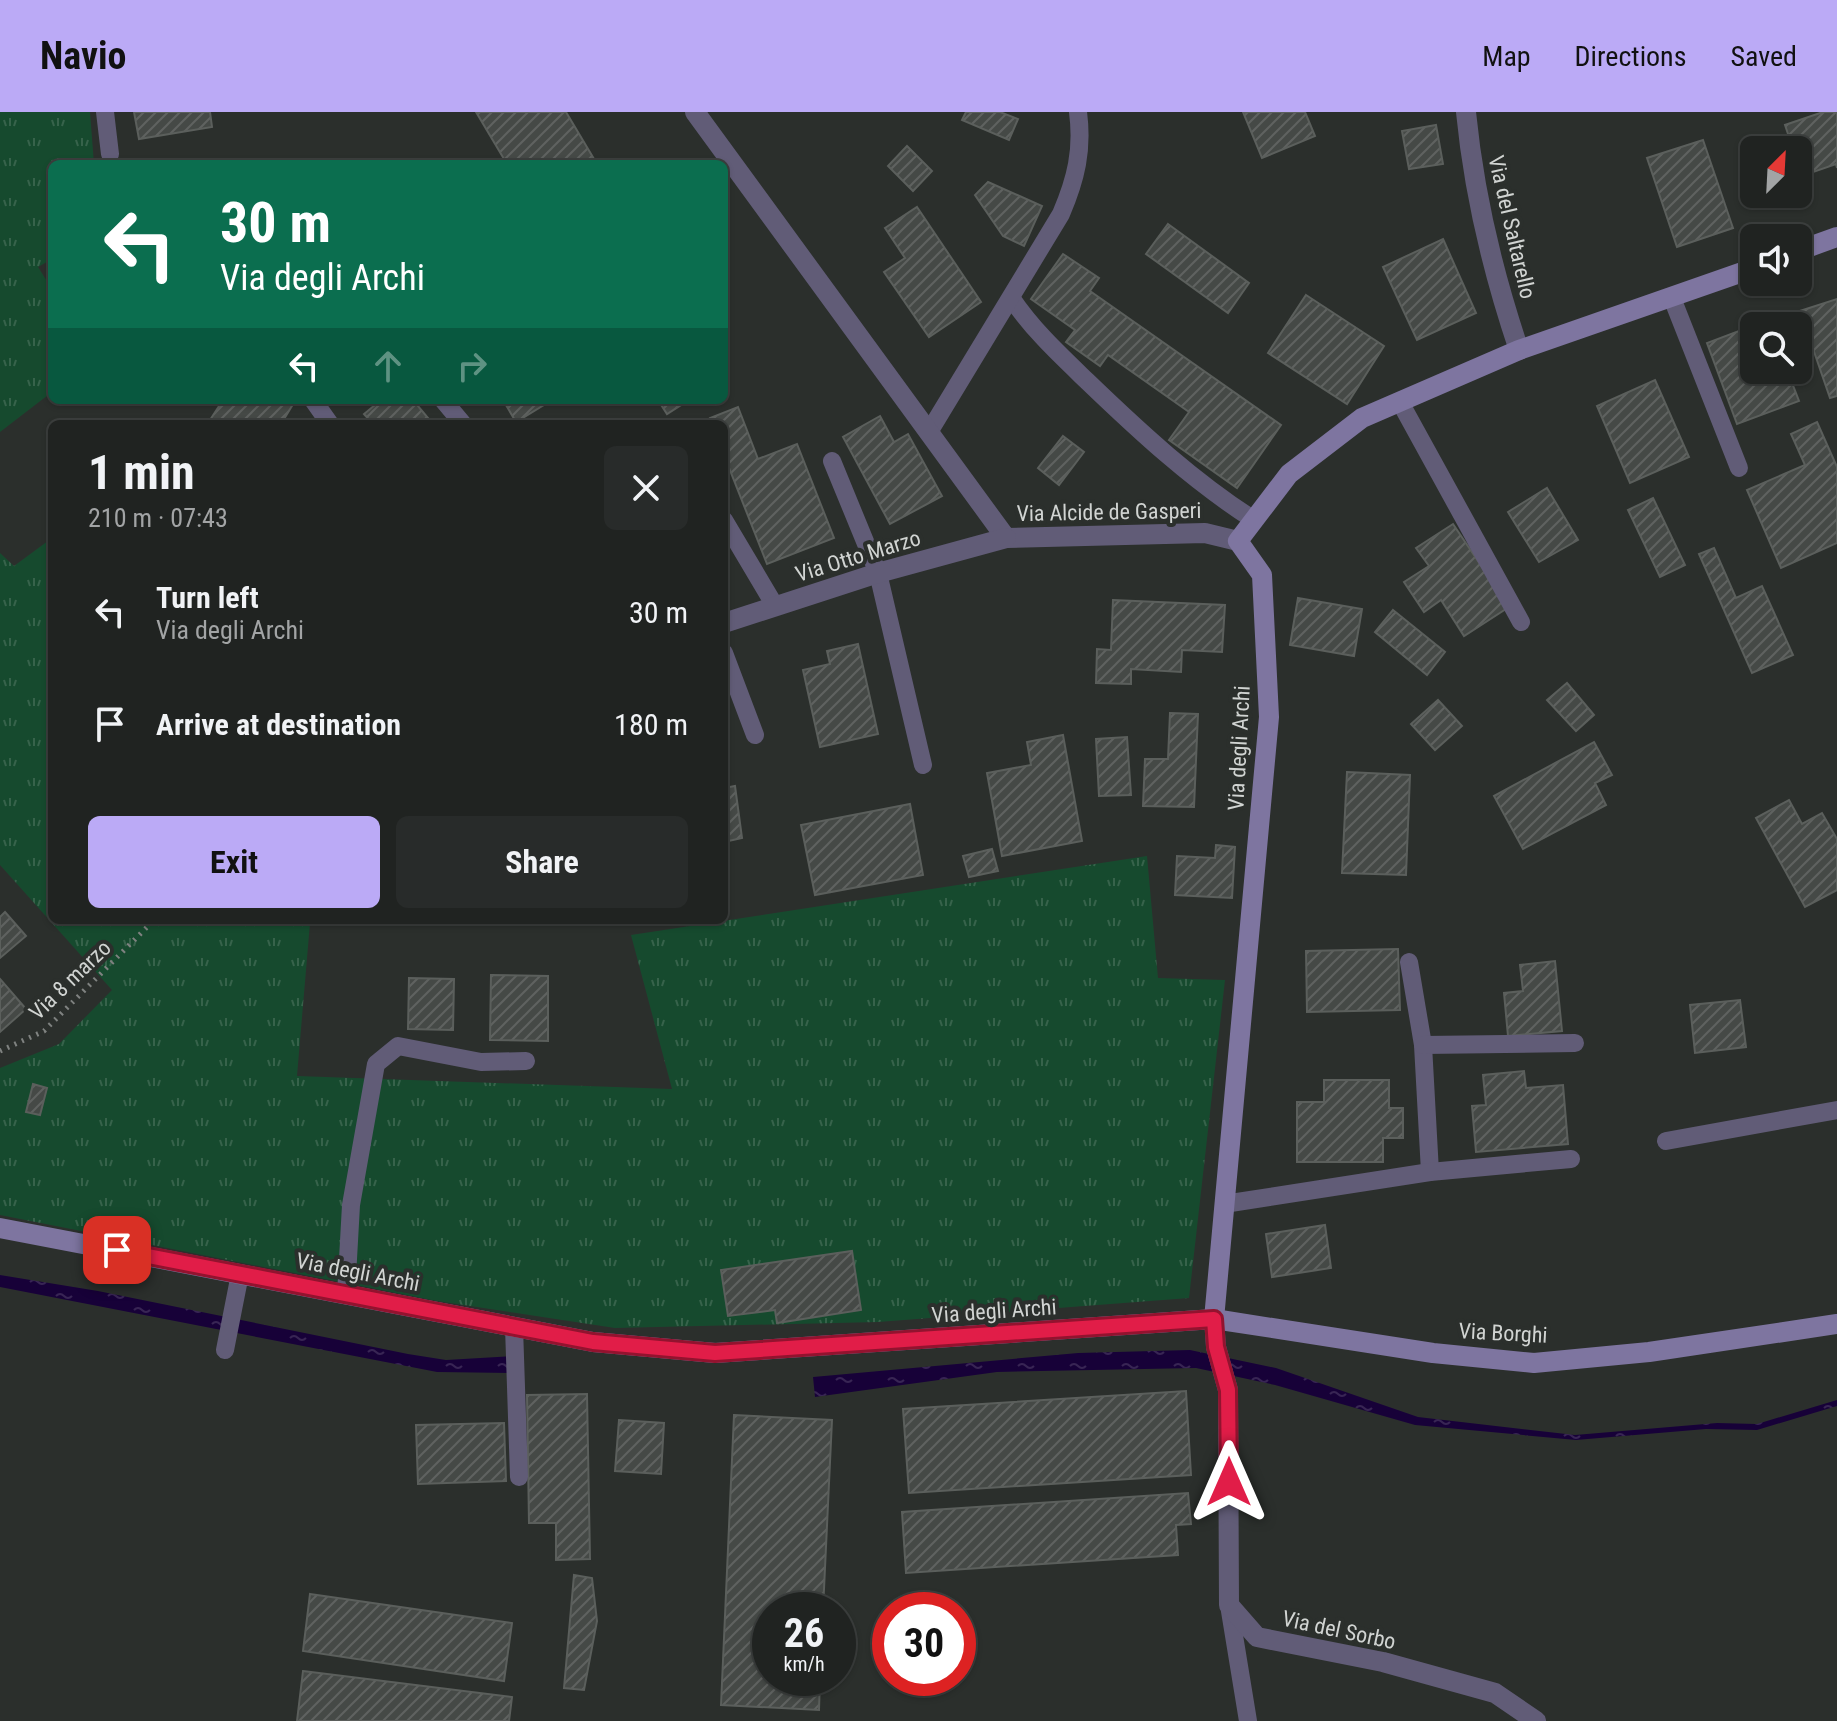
<!DOCTYPE html>
<html lang="en">
<head>
<meta charset="utf-8">
<style>
  :root { --surface:#202321; --page:#282b2a; --text:#f1f3f6; --muted:#a2a4a5; --line:#3d403f; --accent:#bbaaf6 }
  body { margin:0; font-family:"Roboto Condensed",sans-serif; background:var(--page); color:var(--text); height:100vh; display:flex; flex-direction:column; font-size:30px; white-space:nowrap }
  * { box-sizing:border-box; margin:0 }
  p { font-size:26px; color:var(--muted) }
  .icon { flex:none; width:44px; height:44px; fill:none; stroke:currentColor; stroke-width:2; stroke-linecap:round; stroke-linejoin:round }
  .map { position:relative; flex:1; overflow:hidden }
  .drawer { position:absolute; left:48px; top:308px; width:680px; height:504px; display:flex; flex-direction:column; background:var(--surface); border-radius:12px; box-shadow:0 2px 6px #0004,0 0 0 2px var(--line) }
  .drawer>* { flex:none }
  .top-card { position:absolute; left:48px; top:48px; width:680px; height:244px; border-radius:12px; box-shadow:0 2px 6px #0004,0 0 0 2px var(--line); background:#0b6e4f; color:#fff; overflow:hidden }
  .needle { width:52px; rotate:24deg }
  .tools { position:absolute; left:1740px; top:24px; display:grid; gap:16px }
  .tools a { display:grid; place-items:center; width:72px; height:72px; border-radius:12px; background:var(--surface); box-shadow:0 2px 6px #0004,0 0 0 2px var(--line); font-size:40px }
  .speed { position:absolute; left:752px; top:1480px; display:flex; gap:16px; font-size:40px; font-weight:700; text-align:center }
  .speed>* { display:grid; place-content:center; width:104px; height:104px; border-radius:50%; background:var(--surface); box-shadow:0 2px 6px #0004,0 0 0 2px var(--line); line-height:1 }
  .speed small { font-size:20px; font-weight:400 }
  .speed .limit { border:12px solid #d22; background:#fff; color:#111 }
  .pin { position:absolute; display:grid; place-items:center; width:68px; height:68px; color:#fff; margin:-34px; border-radius:16px; box-shadow:0 4px 12px #0006 }
  .me { position:absolute; width:88px; margin:-44px; rotate:0deg; stroke-linejoin:round; filter:drop-shadow(0 0 6px #0008) }
  .turn { display:flex; align-items:center; gap:28px; height:168px; padding:0 40px; font-size:36px }
  .turn .icon { width:104px; height:104px; stroke-width:2.5 }
  .turn b { display:block; font-size:56px; line-height:68px }
  .lanes { display:flex; align-items:center; height:76px; padding:0 40px; background:#0003; justify-content:center; gap:40px; direction:ltr }
  .lanes .off { opacity:.35 }
  .round { display:grid; place-items:center; flex:none; width:84px; height:84px; border-radius:12px; background:var(--page) }
  .overview { display:flex; align-items:center; justify-content:space-between; height:136px; padding:0 40px }
  h1 { font-size:48px; font-weight:700; line-height:60px }
  .primary-button { display:flex; gap:16px; margin-top:auto; padding:16px 40px }
  .primary-button a { flex:1; height:92px; border-radius:12px; background:var(--accent); color:#111; font-size:32px; font-weight:700; line-height:92px; text-align:center }
  .primary-button a+a { background:var(--page); color:var(--text) }
  ul { padding:0; list-style:none }
  li { display:flex; align-items:center; gap:24px; height:112px; padding:0 40px }
  li div { flex:1 }
  li b { display:block; font-size:30px }
  li em { font-style:normal }
  header { display:flex; align-items:center; gap:48px; box-sizing:border-box; height:112px; padding:0 40px; background:var(--accent); color:#111 }
  header strong { font-size:38px }
  nav { display:flex; gap:44px; margin-inline-start:auto; font-size:28px }
  .map>svg:first-child { display:block }
  .grass { fill:url(#grass-tufts) }
  .water { fill:url(#water-ripples) }
  .building { fill:url(#building-hatch); stroke:#5b5f5c; stroke-width:2 }
  .lines { fill:none; stroke-linecap:round; stroke-linejoin:round }
  .path { stroke:#7f8280; stroke-width:5; stroke-dasharray:2 6; stroke-linecap:butt }
  .lane { stroke:#615c77; stroke-width:18 }
  .street { stroke:#615c77; stroke-width:20 }
  .secondary { stroke:#7e75a0; stroke-width:20 }
  .route-casing { stroke:#92132f; stroke-width:20 }
  .route { stroke:#e11d48; stroke-width:14 }
  .labels { text-anchor:middle; dominant-baseline:central; stroke-width:8; stroke-linejoin:round; paint-order:stroke }
  .street-label { font-size:22px; fill:#d1d4d2; stroke:#2b2f2c }
</style>
</head>
<body>
<header>
<strong>Navio</strong>
<nav><a>Map</a><a>Directions</a><a>Saved</a></nav>
</header>
<div class="map">
<svg width="1837" height="1609" viewBox="0 0 1837 1609">
  <defs>
    <pattern id="grass-tufts" width="24" height="20" patternUnits="userSpaceOnUse" patternTransform="scale(2)"><rect width="24" height="20" fill="#164a2e"/><path d="M3 7l-1-3M5 7V3M7 7l1-3M15 17l-1-3M17 17v-4M19 17l1-3" fill="none" stroke="#37634b"/></pattern>
    <pattern id="water-ripples" width="26" height="14" patternUnits="userSpaceOnUse" patternTransform="scale(2)"><rect width="26" height="14" fill="#170138"/><path d="M2 4q2-2 4 0t4 0M15 11q2-2 4 0t4 0" fill="none" stroke="#382554"/></pattern>
    <pattern id="building-hatch" width="6" height="6" patternUnits="userSpaceOnUse" patternTransform="scale(2)"><rect width="6" height="6" fill="#454946"/><path d="M-1 1l2-2M0 6l6-6M5 7l2-2" fill="none" stroke="#5f6260"/></pattern>
  </defs>
  <rect width="100%" height="100%" fill="#2b2f2c"/>
  <g class="grass">
    <polygon points="0,0 90,0 94,52 52,52 52,147 38,155 52,177 52,280 0,320"/>
    <polygon points="52,426 52,808 175,808 179,813 310,811 297,964 672,977 631,823 1147,744 1158,866 1225,868 1189,1186 878,1210 615,1216 437,1189 0,1103 0,956 59,932 112,878 0,753 0,441 14,454"/>
  </g>
  <g class="water">
    <polygon points="0,1163 98,1179 408,1242 446,1248 513,1244 513,1261 437,1260 0,1175"/>
    <polygon points="1190,1238 1276,1256 1418,1305 1575,1323 1717,1311 1757,1312 1837,1288 1837,1294 1757,1318 1706,1317 1576,1328 1415,1313 1275,1273 1196,1256 997,1260 815,1285 813,1265 1078,1241"/>
  </g>
  <g class="building">
    <polygon points="134,0 210,0 212,15 139,27"/>
    <polygon points="476,0 566,0 597,52 507,52"/>
    <polygon points="966,0 1000,0 1018,7 1009,28 962,8"/>
    <polygon points="1243,0 1305,0 1315,24 1262,46"/>
    <polygon points="1823,0 1837,0 1837,56 1836,52 1807,62 1811,73 1798,77 1798,38 1781,38 1792,34 1785,13"/>
    <polygon points="1436,13 1443,52 1409,57 1402,19"/>
    <polygon points="1703,28 1733,116 1677,135 1647,46"/>
    <polygon points="907,34 932,59 913,79 888,54"/>
    <polygon points="988,70 1042,94 1024,134 1003,124 975,83"/>
    <polygon points="917,95 981,190 929,225 884,160 905,146 885,116"/>
    <polygon points="1168,112 1249,171 1228,201 1146,142"/>
    <polygon points="1443,127 1476,201 1417,228 1383,155"/>
    <polygon points="1063,142 1099,166 1090,179 1281,313 1237,376 1169,328 1189,300 1108,243 1100,254 1066,230 1075,218 1031,187"/>
    <polygon points="1306,183 1384,234 1347,292 1268,241"/>
    <polygon points="1837,187 1837,284 1830,286 1800,199"/>
    <polygon points="1768,208 1770,214 1754,214 1754,258 1787,258 1799,289 1737,312 1707,231"/>
    <polygon points="1655,268 1689,345 1630,371 1597,294"/>
    <polygon points="223,288 294,288 295,289 281,312 215,312 210,308"/>
    <polygon points="381,288 413,288 433,312 373,312 364,302"/>
    <polygon points="503,288 552,288 516,310"/>
    <polygon points="658,288 689,288 667,302"/>
    <polygon points="738,295 758,347 797,332 834,426 767,452 724,343 724,312 712,312 710,306"/>
    <polygon points="880,304 894,330 908,322 942,384 890,412 843,325"/>
    <polygon points="1817,310 1837,355 1837,431 1781,456 1747,378 1805,353 1791,322"/>
    <polygon points="1063,324 1084,340 1059,373 1038,356"/>
    <polygon points="1547,376 1578,428 1539,450 1508,400"/>
    <polygon points="1653,386 1685,453 1660,465 1628,398"/>
    <polygon points="1453,412 1509,495 1464,524 1441,488 1424,500 1404,470 1429,454 1416,436"/>
    <polygon points="1714,436 1736,486 1762,474 1793,543 1752,561 1699,442"/>
    <polygon points="1298,486 1362,497 1354,544 1290,533"/>
    <polygon points="1113,488 1225,493 1222,540 1182,538 1181,560 1131,557 1131,572 1096,571 1097,537 1111,538"/>
    <polygon points="1393,498 1445,540 1427,563 1375,520"/>
    <polygon points="858,532 878,622 820,635 803,558 830,552 827,539"/>
    <polygon points="1567,571 1594,603 1576,619 1547,588"/>
    <polygon points="1438,588 1462,614 1435,638 1411,612"/>
    <polygon points="1170,601 1198,602 1194,695 1143,694 1145,647 1168,647"/>
    <polygon points="1063,623 1082,729 1002,744 987,661 1031,653 1027,630"/>
    <polygon points="1127,625 1131,683 1099,684 1096,627"/>
    <polygon points="1594,630 1612,663 1595,671 1606,693 1523,737 1494,684"/>
    <polygon points="1347,660 1410,663 1406,763 1342,761"/>
    <polygon points="735,674 742,726 724,730 724,676"/>
    <polygon points="1789,688 1802,712 1822,701 1837,727 1837,778 1805,795 1756,706"/>
    <polygon points="910,692 923,763 815,783 801,713"/>
    <polygon points="1216,733 1235,735 1232,786 1175,783 1177,744 1215,746"/>
    <polygon points="992,737 998,759 969,765 963,744"/>
    <polygon points="5,800 26,824 0,846 0,805"/>
    <polygon points="1398,837 1400,898 1307,900 1306,839"/>
    <polygon points="1555,849 1562,919 1508,924 1504,881 1523,879 1520,853"/>
    <polygon points="491,863 548,864 548,929 490,928"/>
    <polygon points="409,866 454,867 453,918 408,917"/>
    <polygon points="0,867 26,897 0,920"/>
    <polygon points="1740,888 1746,935 1695,941 1690,893"/>
    <polygon points="1524,959 1526,976 1563,973 1568,1032 1476,1040 1472,994 1486,993 1483,963"/>
    <polygon points="1324,968 1389,968 1389,996 1403,996 1403,1026 1383,1026 1383,1050 1297,1050 1297,990 1324,990"/>
    <polygon points="33,972 47,976 40,1003 26,1000"/>
    <polygon points="1325,1113 1331,1156 1272,1165 1266,1122"/>
    <polygon points="852,1139 861,1198 777,1211 775,1198 728,1204 721,1158"/>
    <polygon points="1186,1279 1191,1363 909,1381 903,1297"/>
    <polygon points="587,1282 590,1447 556,1448 556,1411 529,1411 527,1283"/>
    <polygon points="734,1303 832,1308 823,1498 770,1498 770,1566 820,1566 819,1598 721,1593"/>
    <polygon points="619,1308 664,1311 661,1362 615,1359"/>
    <polygon points="504,1311 506,1369 418,1372 416,1313"/>
    <polygon points="1188,1381 1191,1412 1176,1413 1178,1443 906,1461 902,1400"/>
    <polygon points="574,1463 592,1466 597,1509 584,1578 564,1576"/>
    <polygon points="310,1482 512,1511 504,1569 303,1539"/>
    <polygon points="303,1559 512,1585 509,1609 297,1609"/>
  </g>
  <g class="lines">
    <polyline class="path" points="0,939 44,919 154,808"/>
    <g class="lane">
      <polyline points="105,0 110,42"/>
      <polyline points="1672,186 1739,356"/>
      <path d="M1012,187C1033,218 1060,243 1087,269C1140,320 1193,369 1254,408"/>
      <polyline points="313,288 330,312"/>
      <polyline points="443,288 463,312"/>
      <polyline points="1400,290 1521,510"/>
      <path d="M929,320L1061,102C1076,67 1083,38 1078,0"/>
      <polyline points="832,349 878,461 923,653"/>
      <polyline points="724,408 775,494"/>
      <polyline points="724,541 755,623"/>
      <polyline points="1409,850 1423,933 1430,1060"/>
      <polyline points="1423,933 1575,931"/>
      <polyline points="1666,1029 1837,998"/>
      <polyline points="1224,1092 1430,1060 1571,1047"/>
      <polyline points="346,1183 351,1093 376,952 398,934 481,950 526,949"/>
      <polyline points="514,1215 519,1365"/>
      <polyline points="225,1238 240,1162"/>
      <polyline points="1229,1493 1248,1609"/>
    </g>
    <g class="street">
      <polyline points="695,0 1006,426 1205,421 1238,429"/>
      <path d="M1466,0C1474,82 1493,161 1519,238"/>
      <polyline points="724,511 878,461 1006,426"/>
      <polyline points="1214,1207 1216,1235 1228,1278 1229,1493 1257,1525 1383,1550 1495,1581 1536,1609"/>
    </g>
    <g class="secondary">
      <polyline points="1798,139 1837,125"/>
      <polyline points="0,1116 593,1230 715,1241 1214,1207 1433,1241 1534,1251 1649,1240 1837,1212"/>
      <polyline points="1214,1207 1269,605 1262,463 1238,429 1289,362 1362,306 1519,238 1754,156"/>
    </g>
  </g>
  <g class="lines">
    <g class="route-casing">
      <polyline id="route" points="117,1138 593,1230 715,1241 1214,1207 1216,1235 1228,1278 1229,1370"/>
    </g>
    <use href="#route" class="route"/>
  </g>
  <g class="labels">
    <g class="street-label">
      <text transform="translate(1512 115) rotate(77)">Via del Saltarello</text>
      <text transform="translate(1109 400) rotate(-1)">Via Alcide de Gasperi</text>
      <text transform="translate(858 444) rotate(-17)">Via Otto Marzo</text>
      <text transform="translate(1239 636) rotate(-87)">Via degli Archi</text>
      <text transform="translate(70 868) rotate(-44)">Via 8 marzo</text>
      <text transform="translate(358 1160) rotate(11)">Via degli Archi</text>
      <text transform="translate(994 1199) rotate(-4)">Via degli Archi</text>
      <text transform="translate(1503 1221) rotate(3)">Via Borghi</text>
      <text transform="translate(1339 1518) rotate(12)">Via del Sorbo</text>
    </g>
  </g>
</svg>
<div class="tools">
<a><svg class="needle" viewBox="-14 -14 28 28"><path d="M0-13l5 13h-10z" fill="#e53935"/><path d="M0 13l5-13h-10z" fill="#a2a4a5"/></svg></a>
<a><svg class="icon" aria-label="sound" viewBox="0 0 24 24"><path d="M4 9h4l5-4v14l-5-4H4zM17 9q2 3 0 6"/></svg></a>
<a><svg class="icon" aria-label="search" viewBox="0 0 24 24"><circle cx="10" cy="10" r="6"/><path d="M15 15l6 6"/></svg></a>
</div>
<div class="speed"><div>26<small>km/h</small></div><div class="limit">30</div></div>
<div class="pin" style="left:117px;top:1138px;background:#d93025"><svg class="icon" aria-label="arrive" viewBox="0 0 24 24"><path d="M6 21V4h12l-3 4 3 4H6"/></svg></div>
<svg class="me" style="left:1229px;top:1370px" viewBox="-20 -20 40 40"><path d="M0-17L14 15 0 8-14 15z" fill="#e11d48" stroke="#fff" stroke-width="4"/></svg>
<div class="top-card">
<div class="turn"><svg class="icon" aria-label="left" viewBox="0 0 24 24"><path d="M17 20v-9H6M10 6l-5 5 5 5"/></svg><div><b>30 m</b>Via degli Archi</div></div>
<div class="lanes"><svg class="icon" aria-label="left" viewBox="0 0 24 24"><path d="M17 20v-9H6M10 6l-5 5 5 5"/></svg><svg class="icon off" aria-label="ahead" viewBox="0 0 24 24"><path d="M12 20V5M6 11l6-6 6 6"/></svg><svg class="icon off" aria-label="right" viewBox="0 0 24 24"><path d="M7 20v-9h11M14 6l5 5-5 5"/></svg></div>
</div>
<section class="drawer">
<div class="overview"><div><h1>1 min</h1><p>210 m · 07:43</p></div><a class="round"><svg class="icon" aria-label="close" viewBox="0 0 24 24"><path d="M6 6l12 12M18 6L6 18"/></svg></a></div>
<ul>
<li><svg class="icon" aria-label="left" viewBox="0 0 24 24"><path d="M17 20v-9H6M10 6l-5 5 5 5"/></svg><div><b>Turn left</b><p>Via degli Archi</p></div><em>30 m</em></li>
<li><svg class="icon" aria-label="arrive" viewBox="0 0 24 24"><path d="M6 21V4h12l-3 4 3 4H6"/></svg><div><b>Arrive at destination</b></div><em>180 m</em></li>
</ul>
<div class="primary-button"><a>Exit</a><a>Share</a></div>
</section>
</div>
</body>
</html>
